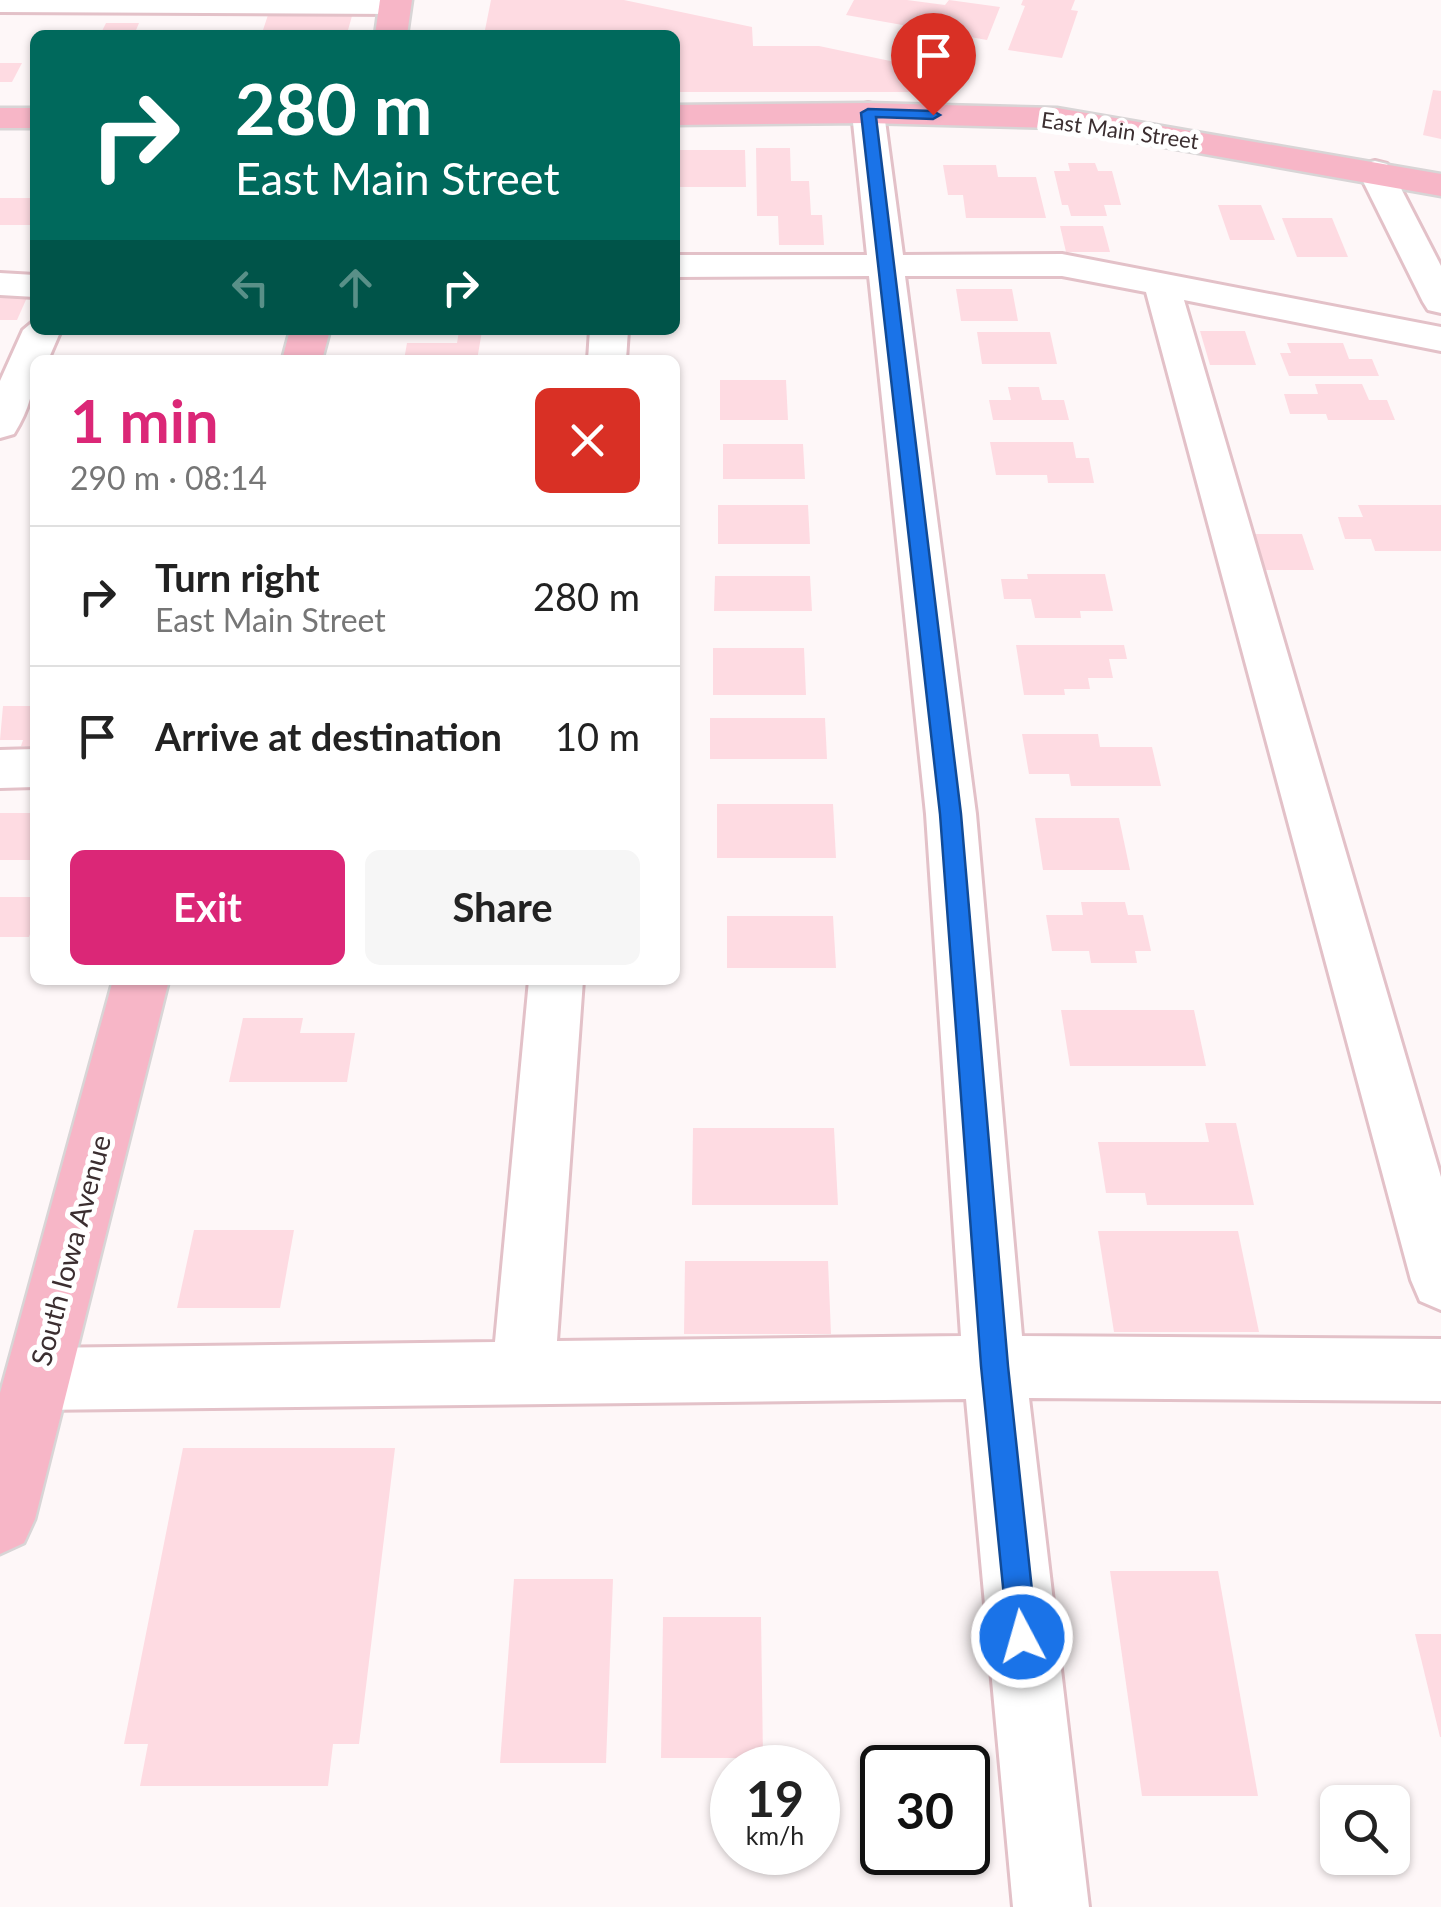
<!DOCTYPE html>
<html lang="en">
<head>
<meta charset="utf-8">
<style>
  :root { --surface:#fff; --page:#f6f6f6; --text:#222; --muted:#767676; --line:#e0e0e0; --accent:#db2777 }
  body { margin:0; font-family:Lato,sans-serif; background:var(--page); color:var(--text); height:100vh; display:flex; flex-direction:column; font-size:38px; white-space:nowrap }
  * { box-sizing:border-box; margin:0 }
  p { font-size:32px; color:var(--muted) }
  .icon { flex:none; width:55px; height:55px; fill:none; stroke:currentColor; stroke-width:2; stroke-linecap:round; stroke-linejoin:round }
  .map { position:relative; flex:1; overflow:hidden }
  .sheet { position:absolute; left:30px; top:355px; width:650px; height:630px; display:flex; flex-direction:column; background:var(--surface); border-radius:15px; box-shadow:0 2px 8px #0004 }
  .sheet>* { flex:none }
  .guide { position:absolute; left:30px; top:30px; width:650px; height:305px; border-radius:15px; box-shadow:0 2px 8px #0004; background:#00695c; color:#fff; overflow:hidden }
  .buttons { position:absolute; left:1320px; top:1785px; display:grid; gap:20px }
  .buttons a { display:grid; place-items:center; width:90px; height:90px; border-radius:15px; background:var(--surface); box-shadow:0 2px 8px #0004; font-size:50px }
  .speed { position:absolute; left:710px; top:1745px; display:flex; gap:20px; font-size:50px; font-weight:700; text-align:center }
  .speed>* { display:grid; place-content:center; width:130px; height:130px; border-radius:50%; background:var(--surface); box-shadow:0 2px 8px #0004; line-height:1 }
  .speed small { font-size:25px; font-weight:400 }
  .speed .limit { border:5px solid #111; border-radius:15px; background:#fff; color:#111 }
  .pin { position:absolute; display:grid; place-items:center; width:85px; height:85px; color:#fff; margin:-102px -42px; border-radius:50% 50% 50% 0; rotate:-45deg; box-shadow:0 0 10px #0007 }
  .pin .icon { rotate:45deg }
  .me { position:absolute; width:110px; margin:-55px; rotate:354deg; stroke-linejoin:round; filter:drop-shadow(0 0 8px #0008) }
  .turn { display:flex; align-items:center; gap:35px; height:210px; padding:0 40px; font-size:45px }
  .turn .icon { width:130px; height:130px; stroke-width:2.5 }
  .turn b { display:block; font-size:70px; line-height:85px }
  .lanes { display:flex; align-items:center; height:95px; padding:0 40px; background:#0003; justify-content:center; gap:50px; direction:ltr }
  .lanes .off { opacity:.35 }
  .round { display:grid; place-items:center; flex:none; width:105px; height:105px; border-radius:15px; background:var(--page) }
  .overview { display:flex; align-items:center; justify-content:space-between; height:170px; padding:0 40px }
  h1 { font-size:60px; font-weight:700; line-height:75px; color:var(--accent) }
  .primary-button { display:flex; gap:20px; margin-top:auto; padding:20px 40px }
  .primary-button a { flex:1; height:115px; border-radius:15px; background:var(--accent); color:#fff; font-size:40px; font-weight:700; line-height:115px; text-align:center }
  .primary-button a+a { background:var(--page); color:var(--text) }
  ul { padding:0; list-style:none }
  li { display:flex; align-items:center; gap:30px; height:140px; padding:0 40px; border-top:2px solid var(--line) }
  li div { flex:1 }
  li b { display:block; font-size:38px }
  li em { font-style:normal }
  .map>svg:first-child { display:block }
  .building { fill:#fedbe2 }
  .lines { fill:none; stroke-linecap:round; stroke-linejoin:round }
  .minor-casing { stroke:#e3c1c8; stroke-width:6 }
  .major-casing { stroke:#d8d5d6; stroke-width:5 }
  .minor { fill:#fff; fill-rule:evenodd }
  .major { fill:#f7b6c7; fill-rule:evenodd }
  .route { fill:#1a73e8; stroke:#114b97; stroke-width:2.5 }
  .labels { text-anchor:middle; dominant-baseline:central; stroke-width:10; stroke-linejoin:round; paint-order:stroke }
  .far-street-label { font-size:22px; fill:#3b2e30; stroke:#fff }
  .street-label { font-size:28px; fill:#3b2e30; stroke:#fff }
</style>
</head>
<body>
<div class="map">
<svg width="1441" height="1907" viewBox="0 0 1441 1907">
  <rect width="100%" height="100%" fill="#fef7f8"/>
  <g class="building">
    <polygon points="491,0 624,0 752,27 753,46 819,46 933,70 937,92 675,92 675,35 484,35"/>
    <polygon points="854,0 907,0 945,5 949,0 1000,7 987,40 846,15"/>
    <polygon points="1023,0 1075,0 1071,10 1078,11 1062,58 1008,50 1025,6 1021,5"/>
    <polygon points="270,9 354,9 348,30 263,30"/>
    <polygon points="106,23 139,23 134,35 100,35"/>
    <polygon points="0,63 22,63 12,82 0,82"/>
    <polygon points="1433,90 1441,91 1441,139 1423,135"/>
    <polygon points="756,148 790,148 791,181 809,181 811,215 822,215 824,245 779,245 778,216 757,216"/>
    <polygon points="679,150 745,150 746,187 675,187 675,154"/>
    <polygon points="1068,163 1095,163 1098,171 1112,171 1121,205 1104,205 1107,216 1071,216 1068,205 1062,205 1054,171 1070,171"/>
    <polygon points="943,165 996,165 998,177 1036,177 1046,218 966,218 963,195 948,195"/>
    <polygon points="0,198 35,198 33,225 0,225"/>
    <polygon points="1218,205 1261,205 1275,240 1230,240"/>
    <polygon points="1282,218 1332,218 1348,257 1297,257"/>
    <polygon points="1060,226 1103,226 1110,252 1066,252"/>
    <polygon points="956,289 1012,289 1018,321 961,321"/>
    <polygon points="0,293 29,293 17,320 0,320"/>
    <polygon points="459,331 482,331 477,360 404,360 407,343 457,343"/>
    <polygon points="1200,331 1245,331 1256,365 1210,365"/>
    <polygon points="977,332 1050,332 1057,364 982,364"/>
    <polygon points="1287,343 1343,343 1349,359 1372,359 1379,376 1289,376 1280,353 1291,353"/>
    <polygon points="720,380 786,380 788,420 720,420"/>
    <polygon points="1315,384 1362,384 1369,400 1387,400 1395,420 1328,420 1326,414 1290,414 1284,394 1318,394"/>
    <polygon points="1008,387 1039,387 1042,400 1064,400 1069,420 993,420 989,400 1011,400"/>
    <polygon points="990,442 1073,442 1076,458 1089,458 1094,483 1048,483 1047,475 996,475"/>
    <polygon points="723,444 803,444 805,479 723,479"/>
    <polygon points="718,505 808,505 810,544 718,544"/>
    <polygon points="1358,505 1441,505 1441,551 1375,551 1371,539 1345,539 1338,517 1363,517"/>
    <polygon points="1250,534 1302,534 1314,570 1261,570"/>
    <polygon points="1027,574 1105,574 1113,611 1080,611 1081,618 1035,618 1031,599 1004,599 1001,579 1028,579"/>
    <polygon points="715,576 810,576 812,611 714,611"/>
    <polygon points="1016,645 1124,645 1127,659 1109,659 1113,678 1088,678 1090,689 1064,689 1065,695 1024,695"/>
    <polygon points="713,648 804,648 806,695 713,695"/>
    <polygon points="3,706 35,706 35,746 21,746 23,740 0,740"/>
    <polygon points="710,718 825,718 827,759 710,759"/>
    <polygon points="1022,734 1098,734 1100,747 1152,747 1161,786 1071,786 1069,774 1029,774"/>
    <polygon points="717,804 833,804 836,858 717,858"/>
    <rect x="0" y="813" width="35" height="47"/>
    <polygon points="1035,818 1119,818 1130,870 1043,870"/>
    <polygon points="0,897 35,897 35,919 29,937 0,937"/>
    <polygon points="1081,902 1125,902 1128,915 1143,915 1151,951 1135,951 1137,963 1091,963 1089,951 1052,951 1046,915 1083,915"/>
    <polygon points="727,916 833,916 836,968 727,968"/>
    <polygon points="1061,1010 1194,1010 1206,1066 1070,1066"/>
    <polygon points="243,1018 303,1018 300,1033 355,1033 347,1082 229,1082"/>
    <polygon points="1205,1123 1236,1123 1254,1205 1147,1205 1145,1193 1106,1193 1098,1142 1209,1142"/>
    <polygon points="693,1128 834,1128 838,1205 692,1205"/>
    <polygon points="194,1230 294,1230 280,1308 177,1308"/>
    <polygon points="1098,1231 1238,1231 1259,1332 1114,1332"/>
    <polygon points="685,1261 828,1261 831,1334 684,1334"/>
    <polygon points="183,1448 395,1448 359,1744 333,1744 328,1786 140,1786 148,1744 124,1744"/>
    <polygon points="1110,1571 1218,1571 1258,1796 1142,1796"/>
    <polygon points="514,1579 613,1579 606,1763 500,1763"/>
    <polygon points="663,1617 761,1617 763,1758 661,1758"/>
    <polygon points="1415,1634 1441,1634 1441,1737 1440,1737"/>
  </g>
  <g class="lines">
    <g class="minor-casing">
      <g id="minor">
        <polygon points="0,0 406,0 410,5 406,11 395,14 0,12"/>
        <polygon points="868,103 879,106 884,113 903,255 1062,254 1441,327 1441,351 1184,300 1441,1177 1441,1310 1420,1301 1411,1280 1146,292 1062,276 905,276 976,814 1022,1336 1441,1339 1441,1401 1029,1398 1089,1907 1013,1907 966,1399 37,1410 15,1401 6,1379 15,1357 37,1348 495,1342 529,980 583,980 557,1341 961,1336 926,814 869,276 675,277 675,255 867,255 852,113 857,106"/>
        <polygon points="1375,161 1387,164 1392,171 1441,266 1441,313 1428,310 1423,302 1358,171 1363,164"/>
        <polygon points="0,273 35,275 35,297 0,295"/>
        <path d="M35,320V330H61L48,360H35C35,388 29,410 14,434L0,438V381L23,330Z"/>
        <polygon points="590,330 628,330 626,360 588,360"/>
        <polygon points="35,749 35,787 0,788 0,750"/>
      </g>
    </g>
    <g class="major-casing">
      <g id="major">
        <polygon points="380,0 412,0 407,35 375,35"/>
        <polygon points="868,103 1057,108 1441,174 1441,196 1057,128 868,123 675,125 675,105"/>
        <rect x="0" y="108" width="35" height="20"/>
        <polygon points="290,330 330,330 322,360 282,360"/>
        <polygon points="113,980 169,980 35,1519 24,1543 0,1554 0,1393"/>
      </g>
    </g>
    <use href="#minor" class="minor"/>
    <use href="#major" class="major"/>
  </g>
  <polygon class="route" points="868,109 933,111 940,115 933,119 876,117 961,814 1008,1366 1037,1637 1033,1647 1022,1652 1012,1647 1008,1637 981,1366 940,814 861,113"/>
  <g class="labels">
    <g class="far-street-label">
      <text transform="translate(1120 130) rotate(8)">East Main Street</text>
    </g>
    <g class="street-label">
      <text transform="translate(70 1250) rotate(-75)">South Iowa Avenue</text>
    </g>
  </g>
</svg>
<div class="buttons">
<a><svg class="icon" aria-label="search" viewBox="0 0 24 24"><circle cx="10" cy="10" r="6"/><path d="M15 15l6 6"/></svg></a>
</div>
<div class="speed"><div>19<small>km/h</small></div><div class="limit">30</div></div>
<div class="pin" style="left:933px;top:115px;background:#d93025"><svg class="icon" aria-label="arrive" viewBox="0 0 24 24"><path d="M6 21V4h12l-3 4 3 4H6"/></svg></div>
<svg class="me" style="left:1022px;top:1637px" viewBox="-20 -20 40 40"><circle r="17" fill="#1a73e8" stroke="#fff" stroke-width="3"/><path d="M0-11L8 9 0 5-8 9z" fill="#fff"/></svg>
<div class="guide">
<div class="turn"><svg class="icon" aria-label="right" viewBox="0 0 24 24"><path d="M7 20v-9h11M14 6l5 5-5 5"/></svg><div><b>280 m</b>East Main Street</div></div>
<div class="lanes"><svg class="icon off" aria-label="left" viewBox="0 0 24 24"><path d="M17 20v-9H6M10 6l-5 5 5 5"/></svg><svg class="icon off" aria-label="ahead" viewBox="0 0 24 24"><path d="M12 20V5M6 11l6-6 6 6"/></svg><svg class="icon" aria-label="right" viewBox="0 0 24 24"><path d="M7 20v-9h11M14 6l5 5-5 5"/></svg></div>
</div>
<section class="sheet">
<div class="overview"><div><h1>1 min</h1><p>290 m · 08:14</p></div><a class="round" style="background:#d93025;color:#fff"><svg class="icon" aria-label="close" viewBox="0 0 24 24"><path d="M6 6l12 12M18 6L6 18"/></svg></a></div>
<ul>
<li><svg class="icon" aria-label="right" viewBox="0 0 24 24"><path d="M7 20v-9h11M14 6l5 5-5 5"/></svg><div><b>Turn right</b><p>East Main Street</p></div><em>280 m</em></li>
<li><svg class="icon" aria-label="arrive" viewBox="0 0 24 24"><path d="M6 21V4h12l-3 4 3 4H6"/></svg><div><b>Arrive at destination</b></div><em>10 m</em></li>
</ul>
<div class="primary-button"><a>Exit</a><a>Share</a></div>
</section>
</div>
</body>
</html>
